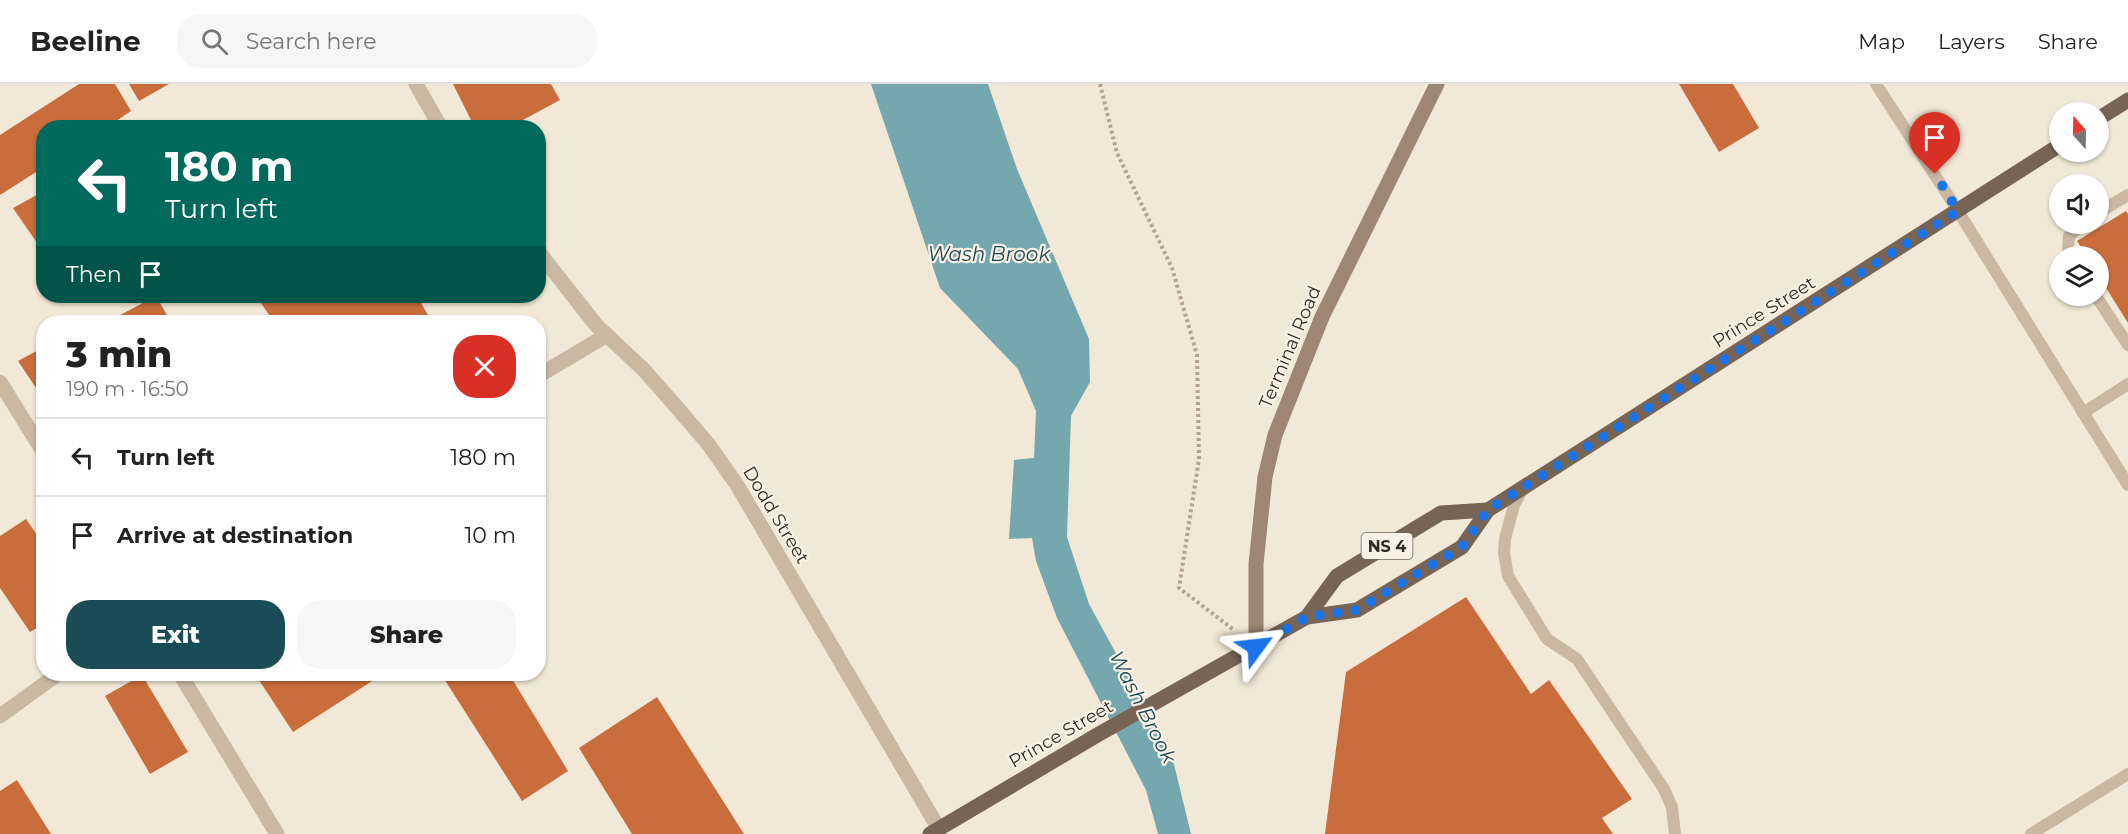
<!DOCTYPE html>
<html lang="en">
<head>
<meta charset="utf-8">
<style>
  :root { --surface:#fff; --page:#f6f6f6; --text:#222; --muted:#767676; --line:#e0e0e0; --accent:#1a4c57 }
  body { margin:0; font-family:Montserrat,sans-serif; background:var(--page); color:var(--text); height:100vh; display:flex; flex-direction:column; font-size:22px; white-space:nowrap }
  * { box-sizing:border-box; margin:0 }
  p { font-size:20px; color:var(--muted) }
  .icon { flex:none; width:33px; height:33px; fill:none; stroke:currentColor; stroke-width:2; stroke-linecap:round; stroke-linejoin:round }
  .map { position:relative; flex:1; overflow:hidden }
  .sheet { position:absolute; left:36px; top:231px; width:510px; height:366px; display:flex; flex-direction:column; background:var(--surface); border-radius:24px; box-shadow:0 2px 4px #0004 }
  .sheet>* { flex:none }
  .banner { position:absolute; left:36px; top:36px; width:510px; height:183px; border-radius:24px; box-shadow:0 2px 4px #0004; background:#00695c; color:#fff; overflow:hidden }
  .needle { width:39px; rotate:340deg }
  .fabs { position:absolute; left:2049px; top:18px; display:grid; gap:12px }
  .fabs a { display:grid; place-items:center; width:60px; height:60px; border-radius:50%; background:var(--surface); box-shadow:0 2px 4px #0004; font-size:30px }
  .pin { position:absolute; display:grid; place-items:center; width:51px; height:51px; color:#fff; margin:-62px -26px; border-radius:50% 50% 50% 0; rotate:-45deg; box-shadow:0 0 6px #0007 }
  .pin .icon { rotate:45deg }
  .me { position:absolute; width:66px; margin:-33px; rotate:60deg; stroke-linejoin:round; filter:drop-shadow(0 0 4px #0008) }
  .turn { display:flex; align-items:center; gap:21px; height:126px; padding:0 30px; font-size:27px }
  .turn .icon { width:78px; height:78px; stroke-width:2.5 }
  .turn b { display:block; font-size:42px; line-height:51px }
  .then { display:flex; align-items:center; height:57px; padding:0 30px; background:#0003; gap:12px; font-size:22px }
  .round { display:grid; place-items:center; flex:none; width:63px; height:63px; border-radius:24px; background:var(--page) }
  .head { display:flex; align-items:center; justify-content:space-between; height:102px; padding:0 30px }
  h1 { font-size:36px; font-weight:800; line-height:45px }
  .action { display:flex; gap:12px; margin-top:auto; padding:12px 30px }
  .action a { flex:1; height:69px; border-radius:24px; background:var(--accent); color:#fff; font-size:24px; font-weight:800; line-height:69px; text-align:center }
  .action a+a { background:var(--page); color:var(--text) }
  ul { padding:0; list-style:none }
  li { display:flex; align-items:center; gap:18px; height:78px; padding:0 30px; border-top:2px solid var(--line) }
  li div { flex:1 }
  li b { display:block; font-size:22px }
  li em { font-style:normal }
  header { display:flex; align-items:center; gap:36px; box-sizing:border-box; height:84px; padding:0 30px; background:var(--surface); border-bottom:2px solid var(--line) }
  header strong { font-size:28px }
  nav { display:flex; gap:33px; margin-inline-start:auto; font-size:21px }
  .search { width:420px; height:54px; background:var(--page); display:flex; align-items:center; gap:15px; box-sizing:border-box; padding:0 21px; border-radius:24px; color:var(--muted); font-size:22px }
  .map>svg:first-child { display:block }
  .water { fill:#75a7af }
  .building { fill:#ca6d3c }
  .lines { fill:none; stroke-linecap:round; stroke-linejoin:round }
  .path { stroke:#b5a28d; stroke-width:4; stroke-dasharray:3 3; stroke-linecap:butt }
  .lane { stroke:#cab8a3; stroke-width:12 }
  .street { stroke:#cab8a3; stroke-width:15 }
  .secondary { stroke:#9d8774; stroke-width:15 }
  .primary { stroke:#776455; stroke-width:15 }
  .route { stroke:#1a73e8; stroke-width:10; stroke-dasharray:0 18 }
  .labels { text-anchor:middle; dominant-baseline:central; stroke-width:4.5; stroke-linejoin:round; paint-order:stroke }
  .shield { fill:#f9f1e3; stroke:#6f665e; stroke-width:1.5 }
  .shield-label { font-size:16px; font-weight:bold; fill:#342b25 }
  .street-label { font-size:18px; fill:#342b25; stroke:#f9f1e3 }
  .water-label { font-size:20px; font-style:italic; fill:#1a4c57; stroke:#f9f1e3 }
</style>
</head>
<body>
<header>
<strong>Beeline</strong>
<div class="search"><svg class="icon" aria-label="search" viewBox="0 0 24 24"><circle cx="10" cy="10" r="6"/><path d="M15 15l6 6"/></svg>Search here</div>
<nav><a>Map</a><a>Layers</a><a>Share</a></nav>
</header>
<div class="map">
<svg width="2128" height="750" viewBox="0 0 2128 750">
  <rect width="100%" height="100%" fill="#f2e8d7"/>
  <polygon class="water" points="871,0 988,0 1017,85 1089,255 1090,298 1071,332 1067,453 1089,520 1172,672 1191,750 1158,750 1146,706 1057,534 1036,477 1032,454 1009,455 1014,376 1034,374 1036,327 1018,285 940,204"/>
  <g class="building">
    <polygon points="79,0 115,0 131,27 106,44 44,44 44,83 0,111 0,51"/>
    <polygon points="129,0 169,0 139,17"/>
    <polygon points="453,0 551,0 560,16 508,44 475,44"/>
    <polygon points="1679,0 1733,0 1759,44 1719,68"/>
    <polygon points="44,107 44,169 13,124"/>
    <polygon points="2126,127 2128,130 2128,239 2098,191 2098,172 2087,172 2077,157"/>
    <polygon points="156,212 171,238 107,238"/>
    <polygon points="256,212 417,212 432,238 274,238"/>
    <polygon points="44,263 44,316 18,277"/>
    <polygon points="26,435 44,461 44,540 30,548 0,504 0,452"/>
    <polygon points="1466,513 1531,610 1549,596 1632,715 1602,734 1613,750 1325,750 1346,588"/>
    <polygon points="255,590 383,590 293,648"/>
    <polygon points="441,590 509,590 568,687 522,717"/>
    <polygon points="142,591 188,668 150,690 105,612"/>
    <polygon points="657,613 744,750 632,750 579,664"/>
    <polygon points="17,696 51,750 0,750 0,707"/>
  </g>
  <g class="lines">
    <polyline class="path" points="1100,0 1117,69 1172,184 1197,271 1199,375 1179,504 1234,546"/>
    <g class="lane">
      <polyline points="1876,0 1958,127 2128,401"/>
      <polyline points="2098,129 2128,111"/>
      <polyline points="2071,172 2068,164 2069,152 2082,140"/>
      <polyline points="2096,212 2128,261"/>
      <polyline points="2083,329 2128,300"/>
      <polyline points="1523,404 1514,421 1505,455 1504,469 1508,492 1547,555 1577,575 1664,705 1672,723 1675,750"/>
      <polyline points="2031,750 2128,690"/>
    </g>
    <g class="street">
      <polyline points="416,0 441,44"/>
      <polyline points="538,167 596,241 644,286 674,320 709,361 737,401 939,745"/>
      <polyline points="538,292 607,251"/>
      <polyline points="0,298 44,369"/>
      <polyline points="180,590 277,750"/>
      <polyline points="0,632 58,590"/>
    </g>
    <polyline class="secondary" points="1256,563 1256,480 1265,393 1275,351 1322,233 1437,0"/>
    <g class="primary">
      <polyline points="2098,35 2128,16"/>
      <polyline points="1307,533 1337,492 1441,429 1488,426"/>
      <polyline points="930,750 1099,650 1307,533 1357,526 1462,463 1488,426 2060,61"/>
    </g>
  </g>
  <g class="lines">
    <polyline class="route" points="1256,563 1307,533 1357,526 1462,463 1488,426 1958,127 1935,90"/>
  </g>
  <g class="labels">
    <rect class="shield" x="1361.5" y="449" width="51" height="26" rx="4.5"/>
    <g class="shield-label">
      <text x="1387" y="462">NS 4</text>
    </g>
    <g class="street-label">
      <text transform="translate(1764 228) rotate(-32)">Prince Street</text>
      <text transform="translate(1290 263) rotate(-67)">Terminal Road</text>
      <text transform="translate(776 431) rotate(59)">Dodd Street</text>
      <text transform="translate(1061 650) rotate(-30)">Prince Street</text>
    </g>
    <g class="water-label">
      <text x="989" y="170">Wash Brook</text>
      <text transform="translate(1143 623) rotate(63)">Wash Brook</text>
    </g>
  </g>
</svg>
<div class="fabs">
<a><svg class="needle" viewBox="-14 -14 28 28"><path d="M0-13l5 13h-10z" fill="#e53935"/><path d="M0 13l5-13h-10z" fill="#767676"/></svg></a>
<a><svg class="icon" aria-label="sound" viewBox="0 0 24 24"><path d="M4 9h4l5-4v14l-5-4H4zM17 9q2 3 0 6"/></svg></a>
<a><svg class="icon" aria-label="layers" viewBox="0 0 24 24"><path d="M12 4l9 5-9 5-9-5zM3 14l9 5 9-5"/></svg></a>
</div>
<div class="pin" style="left:1935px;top:90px;background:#d93025"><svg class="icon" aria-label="arrive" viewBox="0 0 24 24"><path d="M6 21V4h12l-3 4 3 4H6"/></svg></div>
<svg class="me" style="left:1256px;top:563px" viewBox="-20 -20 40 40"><path d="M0-17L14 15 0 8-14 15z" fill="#1a73e8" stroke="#fff" stroke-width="4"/></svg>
<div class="banner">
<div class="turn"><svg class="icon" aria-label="left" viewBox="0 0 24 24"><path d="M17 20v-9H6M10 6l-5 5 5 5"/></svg><div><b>180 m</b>Turn left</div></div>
<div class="then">Then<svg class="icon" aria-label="arrive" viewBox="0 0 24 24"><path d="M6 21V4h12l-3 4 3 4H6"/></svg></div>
</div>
<section class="sheet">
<div class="head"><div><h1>3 min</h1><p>190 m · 16:50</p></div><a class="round" style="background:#d93025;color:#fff"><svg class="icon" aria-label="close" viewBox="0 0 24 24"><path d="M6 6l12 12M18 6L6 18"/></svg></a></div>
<ul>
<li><svg class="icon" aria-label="left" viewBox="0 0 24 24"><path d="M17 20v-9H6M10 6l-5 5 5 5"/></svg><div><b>Turn left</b></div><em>180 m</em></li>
<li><svg class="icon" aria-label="arrive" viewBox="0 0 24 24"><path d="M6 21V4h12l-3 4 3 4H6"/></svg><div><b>Arrive at destination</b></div><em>10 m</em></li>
</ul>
<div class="action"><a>Exit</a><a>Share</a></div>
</section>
</div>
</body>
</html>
